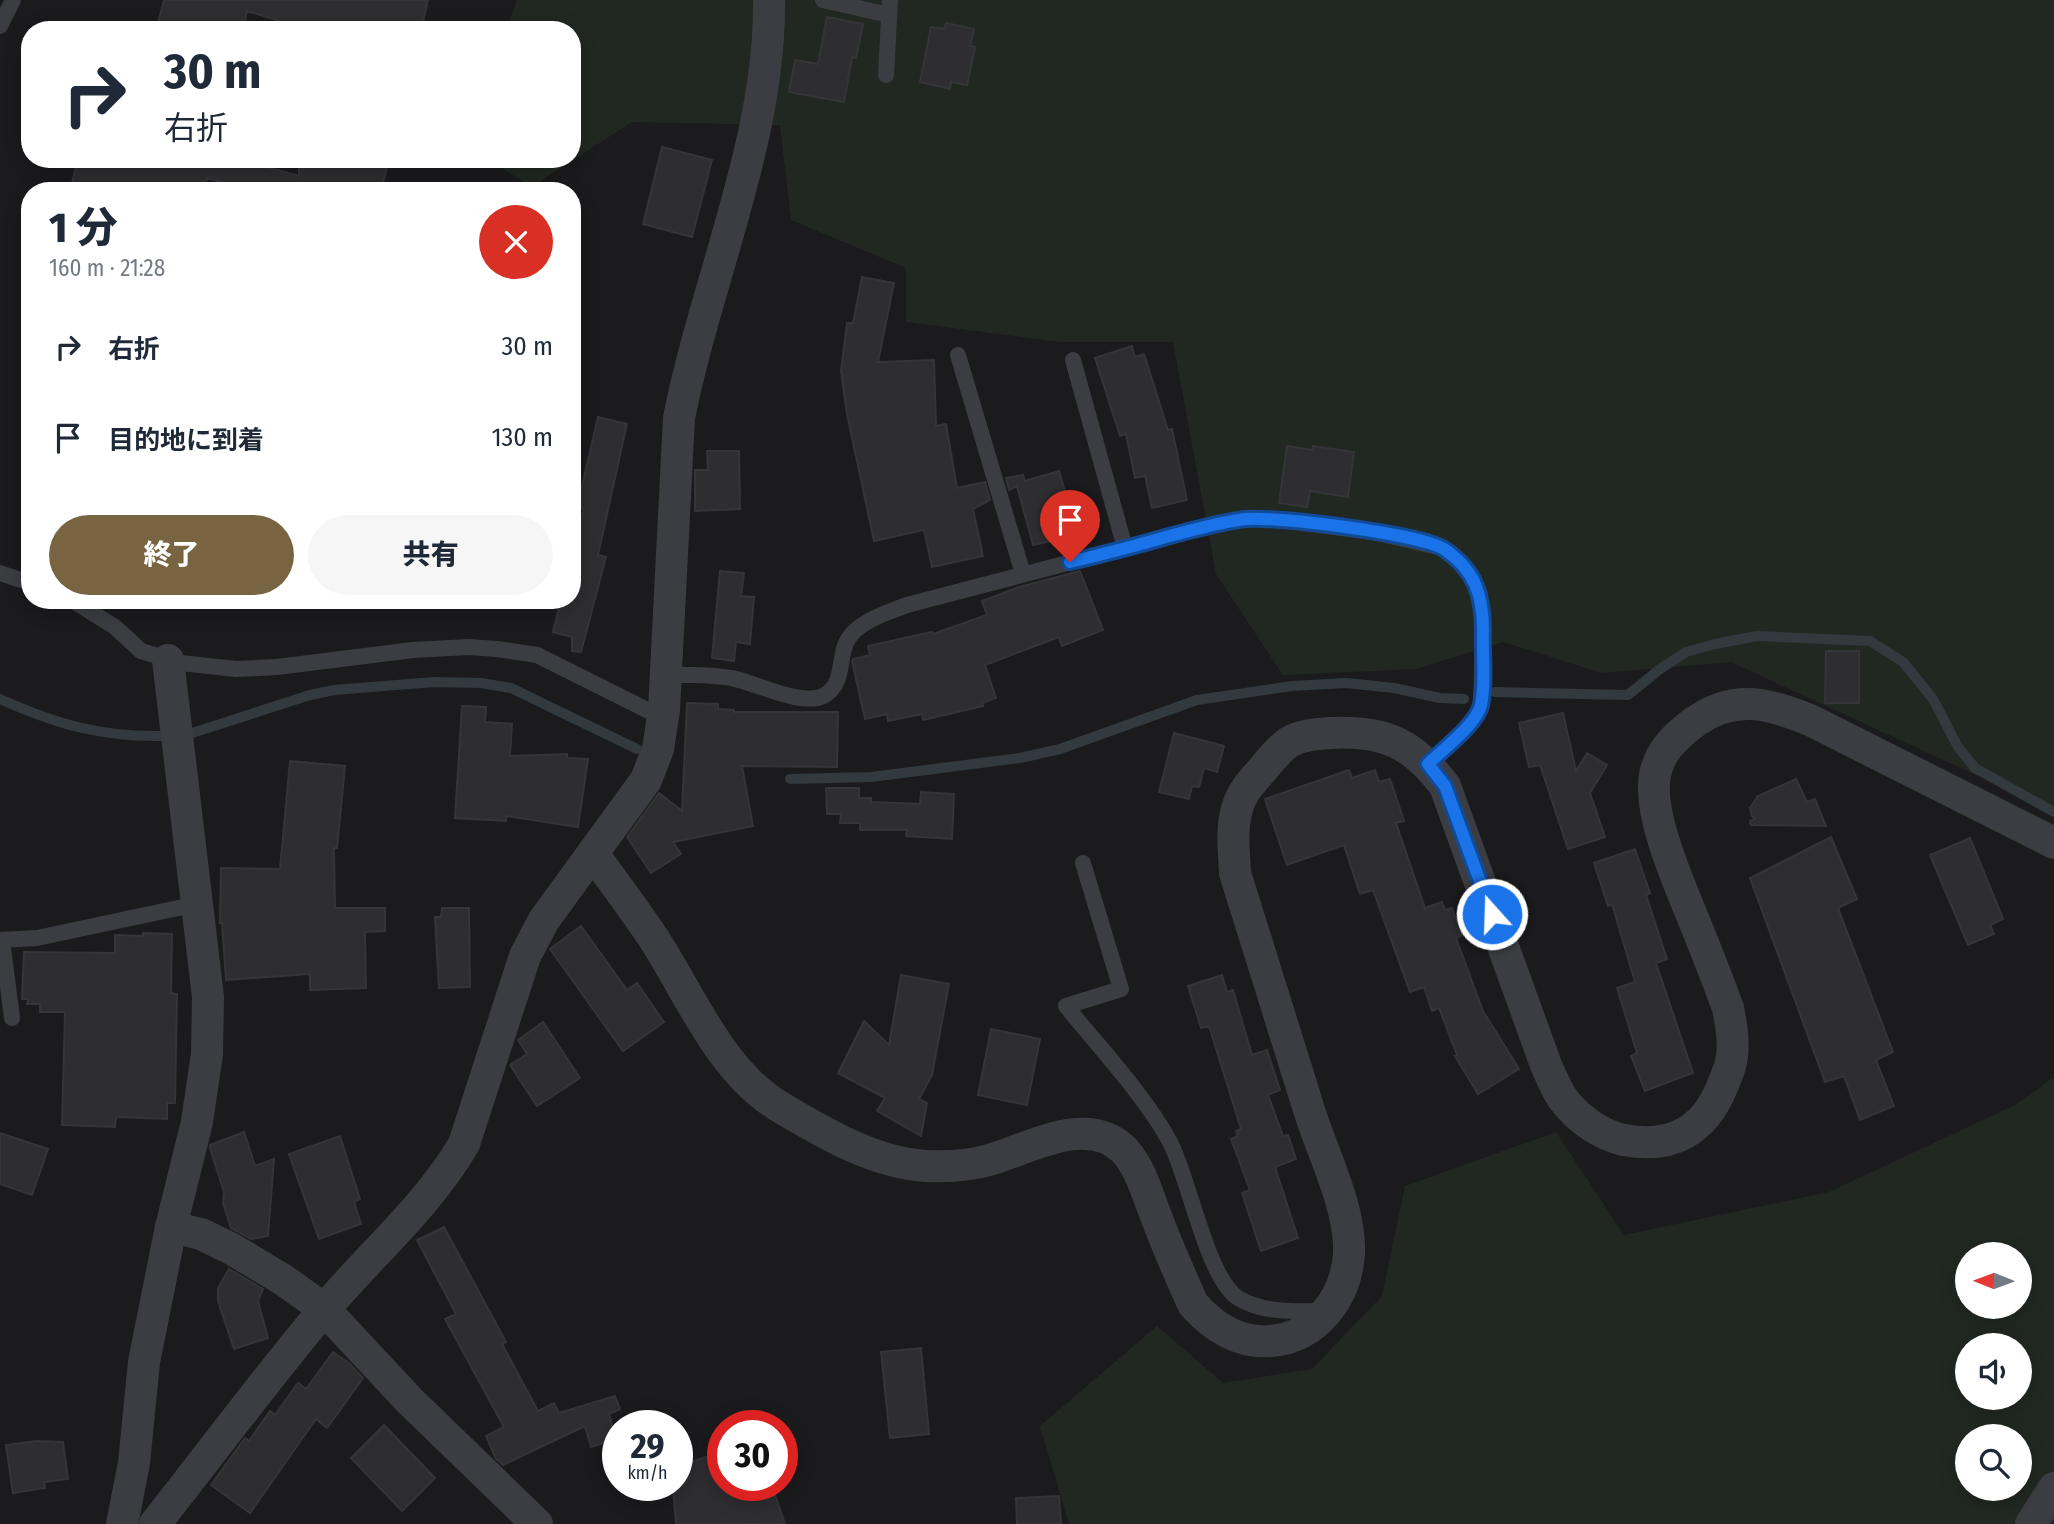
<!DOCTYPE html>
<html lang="ja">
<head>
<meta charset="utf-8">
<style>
  :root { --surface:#fff; --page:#f6f6f7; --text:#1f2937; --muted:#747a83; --accent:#786441 }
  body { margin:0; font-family:"Fira Sans Condensed","Noto Sans JP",sans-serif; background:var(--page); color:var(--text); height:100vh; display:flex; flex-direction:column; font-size:26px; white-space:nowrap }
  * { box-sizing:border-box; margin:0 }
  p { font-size:23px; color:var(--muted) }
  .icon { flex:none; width:38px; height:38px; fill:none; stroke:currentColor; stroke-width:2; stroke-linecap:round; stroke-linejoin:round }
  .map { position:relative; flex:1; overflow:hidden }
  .panel { position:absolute; left:21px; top:182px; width:560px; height:427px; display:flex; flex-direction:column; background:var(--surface); border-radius:28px; box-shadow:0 4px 18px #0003 }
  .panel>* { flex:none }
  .banner { position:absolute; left:21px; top:21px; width:560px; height:147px; border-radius:28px; box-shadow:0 4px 18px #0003; background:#fff; color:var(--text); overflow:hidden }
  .needle { width:46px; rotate:271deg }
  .tools { position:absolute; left:1955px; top:1242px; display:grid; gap:14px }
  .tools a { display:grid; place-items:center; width:77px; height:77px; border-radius:50%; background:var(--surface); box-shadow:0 4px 18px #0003; font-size:35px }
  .speed { position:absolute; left:602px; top:1410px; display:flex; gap:14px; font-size:35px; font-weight:700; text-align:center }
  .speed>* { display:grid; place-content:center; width:91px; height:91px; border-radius:50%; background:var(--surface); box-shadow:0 4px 18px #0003; line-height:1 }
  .speed small { font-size:18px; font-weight:400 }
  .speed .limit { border:10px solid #d22; background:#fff; color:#111 }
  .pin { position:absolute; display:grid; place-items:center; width:60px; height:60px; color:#fff; margin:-72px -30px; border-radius:50% 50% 50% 0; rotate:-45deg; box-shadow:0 0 7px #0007 }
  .pin .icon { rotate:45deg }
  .me { position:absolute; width:77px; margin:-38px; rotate:340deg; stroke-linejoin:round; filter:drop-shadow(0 0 5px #0008) }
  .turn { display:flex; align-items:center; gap:24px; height:147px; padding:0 28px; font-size:32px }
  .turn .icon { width:91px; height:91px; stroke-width:2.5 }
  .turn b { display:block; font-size:49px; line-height:60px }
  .round { display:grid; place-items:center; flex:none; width:74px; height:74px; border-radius:37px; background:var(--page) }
  .summary { display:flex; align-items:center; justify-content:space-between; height:119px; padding:0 28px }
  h1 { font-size:42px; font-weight:800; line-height:52px }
  .action { display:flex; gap:14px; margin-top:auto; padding:14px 28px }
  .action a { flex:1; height:80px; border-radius:42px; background:var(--accent); color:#fff; font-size:28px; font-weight:800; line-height:80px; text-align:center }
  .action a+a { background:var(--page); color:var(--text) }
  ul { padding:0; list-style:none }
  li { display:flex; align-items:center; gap:21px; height:91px; padding:0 28px }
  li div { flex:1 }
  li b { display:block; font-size:26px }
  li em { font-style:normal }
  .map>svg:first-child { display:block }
  .green { fill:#212822; fill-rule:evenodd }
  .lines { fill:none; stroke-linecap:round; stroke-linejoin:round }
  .stream { stroke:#323a40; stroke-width:10 }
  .building { fill:#2e2e31; stroke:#353539; stroke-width:2 }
  .lane { stroke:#3c3d42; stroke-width:16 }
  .street { stroke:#3c3d42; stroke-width:32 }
  .route-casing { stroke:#114b97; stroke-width:18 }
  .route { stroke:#1a73e8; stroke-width:12 }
</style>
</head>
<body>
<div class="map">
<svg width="2054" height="1524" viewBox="0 0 2054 1524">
  <rect width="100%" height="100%" fill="#1b1b1d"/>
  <g class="green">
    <polygon points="517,0 2054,0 2054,811 1731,662 1602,673 1503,642 1416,669 1283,675 1216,574 1173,342 1060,342 906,322 906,268 791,220 780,125 632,122 531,187 489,159 572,159 572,30 506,30"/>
    <path d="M2054,1077V1524H1069L1040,1426L1157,1326L1223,1383L1312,1369L1382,1296L1405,1186L1556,1132L1624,1235L1829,1192L2017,1104ZM1967,1255H2020V1307H1967ZM1967,1346H2020V1398H1967ZM1967,1437H2020V1489H1967Z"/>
  </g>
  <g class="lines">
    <g class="stream">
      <polyline points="1495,692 1628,695 1660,669 1686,652 1715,644 1757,636 1870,641 1903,662 1933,699 1958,747 1975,768 2054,812"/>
      <path d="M0,699C56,724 100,737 162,736"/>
      <polyline points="189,734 310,695 334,690 434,682 481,683 511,688 637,749"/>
      <polyline points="790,779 871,777 1020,758 1060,749 1197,700 1292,686 1346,683 1394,688 1440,698 1464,699"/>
    </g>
  </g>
  <g class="building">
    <polygon points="164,0 428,0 421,30 309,30 247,11 243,30 156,30"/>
    <polygon points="827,17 863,24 856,58 852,57 844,102 789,92 795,60 818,64"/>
    <polygon points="946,23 974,29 970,46 975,47 967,85 951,82 950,89 920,82 931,27 944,29"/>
    <polygon points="662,147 712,160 692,237 643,224"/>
    <polygon points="78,159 238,159 299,176 299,159 389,159 381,191 253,191 207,178 204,191 70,191"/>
    <polygon points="862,277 894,283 878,362 934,360 936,426 946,424 957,488 985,482 990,500 973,509 983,556 932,567 924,530 874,541 847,414 841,371 847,323 853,323"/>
    <polygon points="1132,346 1135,357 1144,354 1168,430 1172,429 1187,500 1152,508 1145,476 1135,478 1126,434 1120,436 1095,358"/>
    <polygon points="598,417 627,424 598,555 606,557 581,652 572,651 572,637 553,632 561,600 572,600 572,548 584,509 577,507"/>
    <polygon points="1287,446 1312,450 1313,446 1354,452 1348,497 1310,491 1307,507 1279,503"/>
    <polygon points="707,451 739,451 740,509 695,511 695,470 708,470"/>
    <polygon points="1059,471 1078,535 1033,545 1017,486 1009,490 1006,478 1023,475 1025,481"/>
    <polygon points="720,571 744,573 741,596 754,597 750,644 736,642 734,661 712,658"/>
    <polygon points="1080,571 1103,630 1062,646 1059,637 985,665 996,698 982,703 983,706 923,720 922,714 888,721 887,714 865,719 852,661 853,659 870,655 868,646 932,632 933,634 987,615 982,601 1019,587"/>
    <polygon points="1826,651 1859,651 1859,703 1825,703"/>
    <polygon points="687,703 718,704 718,709 734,710 734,712 838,712 837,767 742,766 753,826 673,842 681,854 651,873 627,837 659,793 682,811"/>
    <polygon points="462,706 486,707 485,722 512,724 510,756 567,754 567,758 588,759 578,827 506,816 506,821 455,818"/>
    <polygon points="1563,713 1576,771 1587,753 1607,765 1590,793 1605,837 1568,849 1540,765 1529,767 1519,723"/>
    <polygon points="1174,733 1224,746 1217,772 1204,768 1199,787 1192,786 1189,799 1159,792"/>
    <polygon points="290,761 345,766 337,848 334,848 335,908 385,908 385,931 365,932 366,988 310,990 310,974 226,980 222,923 220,923 221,868 280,869"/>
    <polygon points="1349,770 1352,778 1375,770 1379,782 1390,779 1404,821 1396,823 1425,908 1442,902 1445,910 1452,908 1462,935 1456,938 1483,1011 1519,1069 1478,1094 1455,1056 1457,1055 1439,1008 1432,1011 1424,987 1410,992 1373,890 1360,894 1344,845 1287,865 1265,799"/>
    <polygon points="1796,779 1807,802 1815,799 1826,826 1751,825 1750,821 1755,819 1752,816 1750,808 1758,796"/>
    <polygon points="826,788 859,788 859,798 871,798 871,802 920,804 921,792 954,794 952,839 906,836 907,830 860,830 860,823 840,823 841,814 827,814"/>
    <polygon points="1831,837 1857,899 1838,908 1893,1052 1876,1060 1894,1106 1860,1120 1844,1076 1825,1082 1750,878"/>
    <polygon points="1970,838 2003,919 1990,925 1994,934 1968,945 1930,855"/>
    <polygon points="1635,849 1650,893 1646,895 1667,959 1656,963 1693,1073 1645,1091 1631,1056 1637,1053 1617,988 1635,982 1612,904 1608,906 1594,863"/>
    <polygon points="442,908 469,908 470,987 439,988 435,917 441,917"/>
    <polygon points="581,926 627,990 637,983 664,1022 623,1051 550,949"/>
    <polygon points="143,933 172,934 171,993 177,994 175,1103 167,1103 167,1119 116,1117 115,1127 62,1125 65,1012 40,1012 40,1004 27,1004 28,999 22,999 24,952 115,953 115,935 143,936"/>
    <polygon points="901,975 949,984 932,1075 919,1099 927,1103 921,1136 877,1111 885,1098 838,1073 864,1021 889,1045"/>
    <polygon points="1222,975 1227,992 1233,990 1252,1055 1267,1050 1280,1090 1268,1095 1283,1136 1288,1135 1296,1159 1275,1167 1298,1238 1261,1251 1242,1193 1250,1190 1231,1139 1238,1136 1236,1131 1241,1129 1209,1026 1201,1028 1188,986"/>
    <polygon points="543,1022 580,1078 537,1106 510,1065 527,1054 518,1040"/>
    <polygon points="991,1029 1040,1039 1027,1105 978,1095"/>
    <polygon points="244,1132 255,1166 274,1159 268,1236 251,1239 231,1228 223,1203 224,1192 210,1148 210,1145"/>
    <polygon points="0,1133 48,1149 32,1195 0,1184"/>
    <polygon points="340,1136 360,1199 354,1202 361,1224 319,1239 289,1154"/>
    <polygon points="444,1227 506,1342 502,1344 538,1411 554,1403 559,1413 615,1396 620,1409 609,1414 616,1439 591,1447 585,1426 503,1465 496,1459 486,1436 504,1427 445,1319 456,1314 417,1240"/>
    <polygon points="229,1269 263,1289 258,1301 268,1338 234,1349 218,1301 218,1288"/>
    <polygon points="921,1348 929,1434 890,1438 881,1352"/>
    <polygon points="333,1352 349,1363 363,1378 327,1428 316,1419 250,1513 211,1485 245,1438 249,1441 270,1411 275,1415 298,1383 306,1389"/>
    <polygon points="384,1425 435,1478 402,1511 351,1458"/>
    <polygon points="36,1441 63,1442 68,1479 44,1482 45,1488 13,1493 6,1445"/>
    <polygon points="723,1452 723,1486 772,1486 785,1524 676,1524 673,1486 677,1486 677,1466"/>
    <polygon points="1059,1496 1061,1524 1017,1524 1016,1498"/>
  </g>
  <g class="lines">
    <g class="lane">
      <polyline points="823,0 889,15"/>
      <polyline points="0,26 13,0"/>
      <polyline points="886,75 890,0"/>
      <polyline points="958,355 1023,574"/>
      <polyline points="1073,360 1125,548"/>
      <polyline points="0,573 30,583"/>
      <polyline points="72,600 115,627 141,651 181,663 236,669 277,667 413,650 469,647 497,649 537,655 663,718"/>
      <path d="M666,674C687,676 710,674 731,678C755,682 803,708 825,695C845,683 838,657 847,641C856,622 889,612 907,605L1216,524L1247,519H1270L1373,532L1442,548L1462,565L1474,580L1480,595L1483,625L1481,708L1467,727L1428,764"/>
      <path d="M1083,863L1121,989L1066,1006C1099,1047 1146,1097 1170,1142C1189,1178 1207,1278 1238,1298C1264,1314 1298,1311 1327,1311"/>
      <polyline points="0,940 37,938 197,904"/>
      <polyline points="2,940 12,1018"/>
    </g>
    <g class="street">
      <path d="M593,853C613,882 635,910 654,939C691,996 720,1071 780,1107C824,1133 874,1163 926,1166C947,1167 969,1166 989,1160C1029,1149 1087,1113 1124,1150C1141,1168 1147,1194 1156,1216C1167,1246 1180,1275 1193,1304C1213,1327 1240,1344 1271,1341C1317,1337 1346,1297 1349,1254C1351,1210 1325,1158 1311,1116C1285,1035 1261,954 1235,873C1234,851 1231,830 1237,809C1241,793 1252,781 1263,769C1271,759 1279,749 1289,742C1302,735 1316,734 1330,733C1384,730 1413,743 1445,786L1546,1065C1551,1076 1556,1089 1563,1099C1578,1119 1601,1135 1624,1140C1672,1149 1704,1131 1722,1087C1726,1077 1731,1067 1732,1056C1734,1040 1731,1024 1728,1008C1718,981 1708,955 1697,928C1682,890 1647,815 1655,775C1659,751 1677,735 1696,721C1736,693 1771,704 1812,721L2054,843"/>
      <polyline points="171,1227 201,1234 230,1248 282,1279 324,1309 409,1400 537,1524"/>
      <polyline points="122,1524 134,1463 144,1362 171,1227 197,1122 207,1054 208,997 168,660"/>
      <path d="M155,1524C211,1453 265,1380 323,1311C370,1255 427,1207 464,1144L525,956L544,920L646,780L658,749L664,710L679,418C706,281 771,139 769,0"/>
      <polyline points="2031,1524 2054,1488"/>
    </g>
  </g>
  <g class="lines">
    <g class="route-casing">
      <path id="route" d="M1070,562C1104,554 1139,545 1173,535C1197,529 1221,522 1245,519C1276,516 1420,534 1444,549C1475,570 1483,595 1483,631C1482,654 1486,682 1481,705C1477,724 1442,750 1428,764L1445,786L1492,914"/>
    </g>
    <use href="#route" class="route"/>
  </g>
</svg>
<div class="tools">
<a><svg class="needle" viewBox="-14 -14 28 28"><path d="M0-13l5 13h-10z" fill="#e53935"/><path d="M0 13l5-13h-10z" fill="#747a83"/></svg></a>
<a><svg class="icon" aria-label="sound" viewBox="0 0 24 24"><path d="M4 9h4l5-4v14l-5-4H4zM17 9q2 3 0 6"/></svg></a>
<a><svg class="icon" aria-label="search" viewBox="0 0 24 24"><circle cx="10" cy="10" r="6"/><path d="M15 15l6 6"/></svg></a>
</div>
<div class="speed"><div>29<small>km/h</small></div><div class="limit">30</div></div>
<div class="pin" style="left:1070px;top:562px;background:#d93025"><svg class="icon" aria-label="arrive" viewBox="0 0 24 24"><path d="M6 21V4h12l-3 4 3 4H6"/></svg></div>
<svg class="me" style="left:1492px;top:914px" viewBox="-20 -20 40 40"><circle r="17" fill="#1a73e8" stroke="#fff" stroke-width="3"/><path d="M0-11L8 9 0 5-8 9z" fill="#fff"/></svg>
<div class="banner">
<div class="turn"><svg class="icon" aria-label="right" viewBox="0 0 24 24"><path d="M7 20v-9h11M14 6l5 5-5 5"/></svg><div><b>30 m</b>右折</div></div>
</div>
<section class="panel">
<div class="summary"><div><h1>1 分</h1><p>160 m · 21:28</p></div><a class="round" style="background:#d93025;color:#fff"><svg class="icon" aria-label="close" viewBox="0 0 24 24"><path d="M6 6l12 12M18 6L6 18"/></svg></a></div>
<ul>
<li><svg class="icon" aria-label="right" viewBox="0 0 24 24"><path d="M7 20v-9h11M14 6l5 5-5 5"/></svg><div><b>右折</b></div><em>30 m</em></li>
<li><svg class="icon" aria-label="arrive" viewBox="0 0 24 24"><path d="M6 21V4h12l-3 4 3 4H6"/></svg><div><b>目的地に到着</b></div><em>130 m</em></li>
</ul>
<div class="action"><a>終了</a><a>共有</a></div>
</section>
</div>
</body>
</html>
